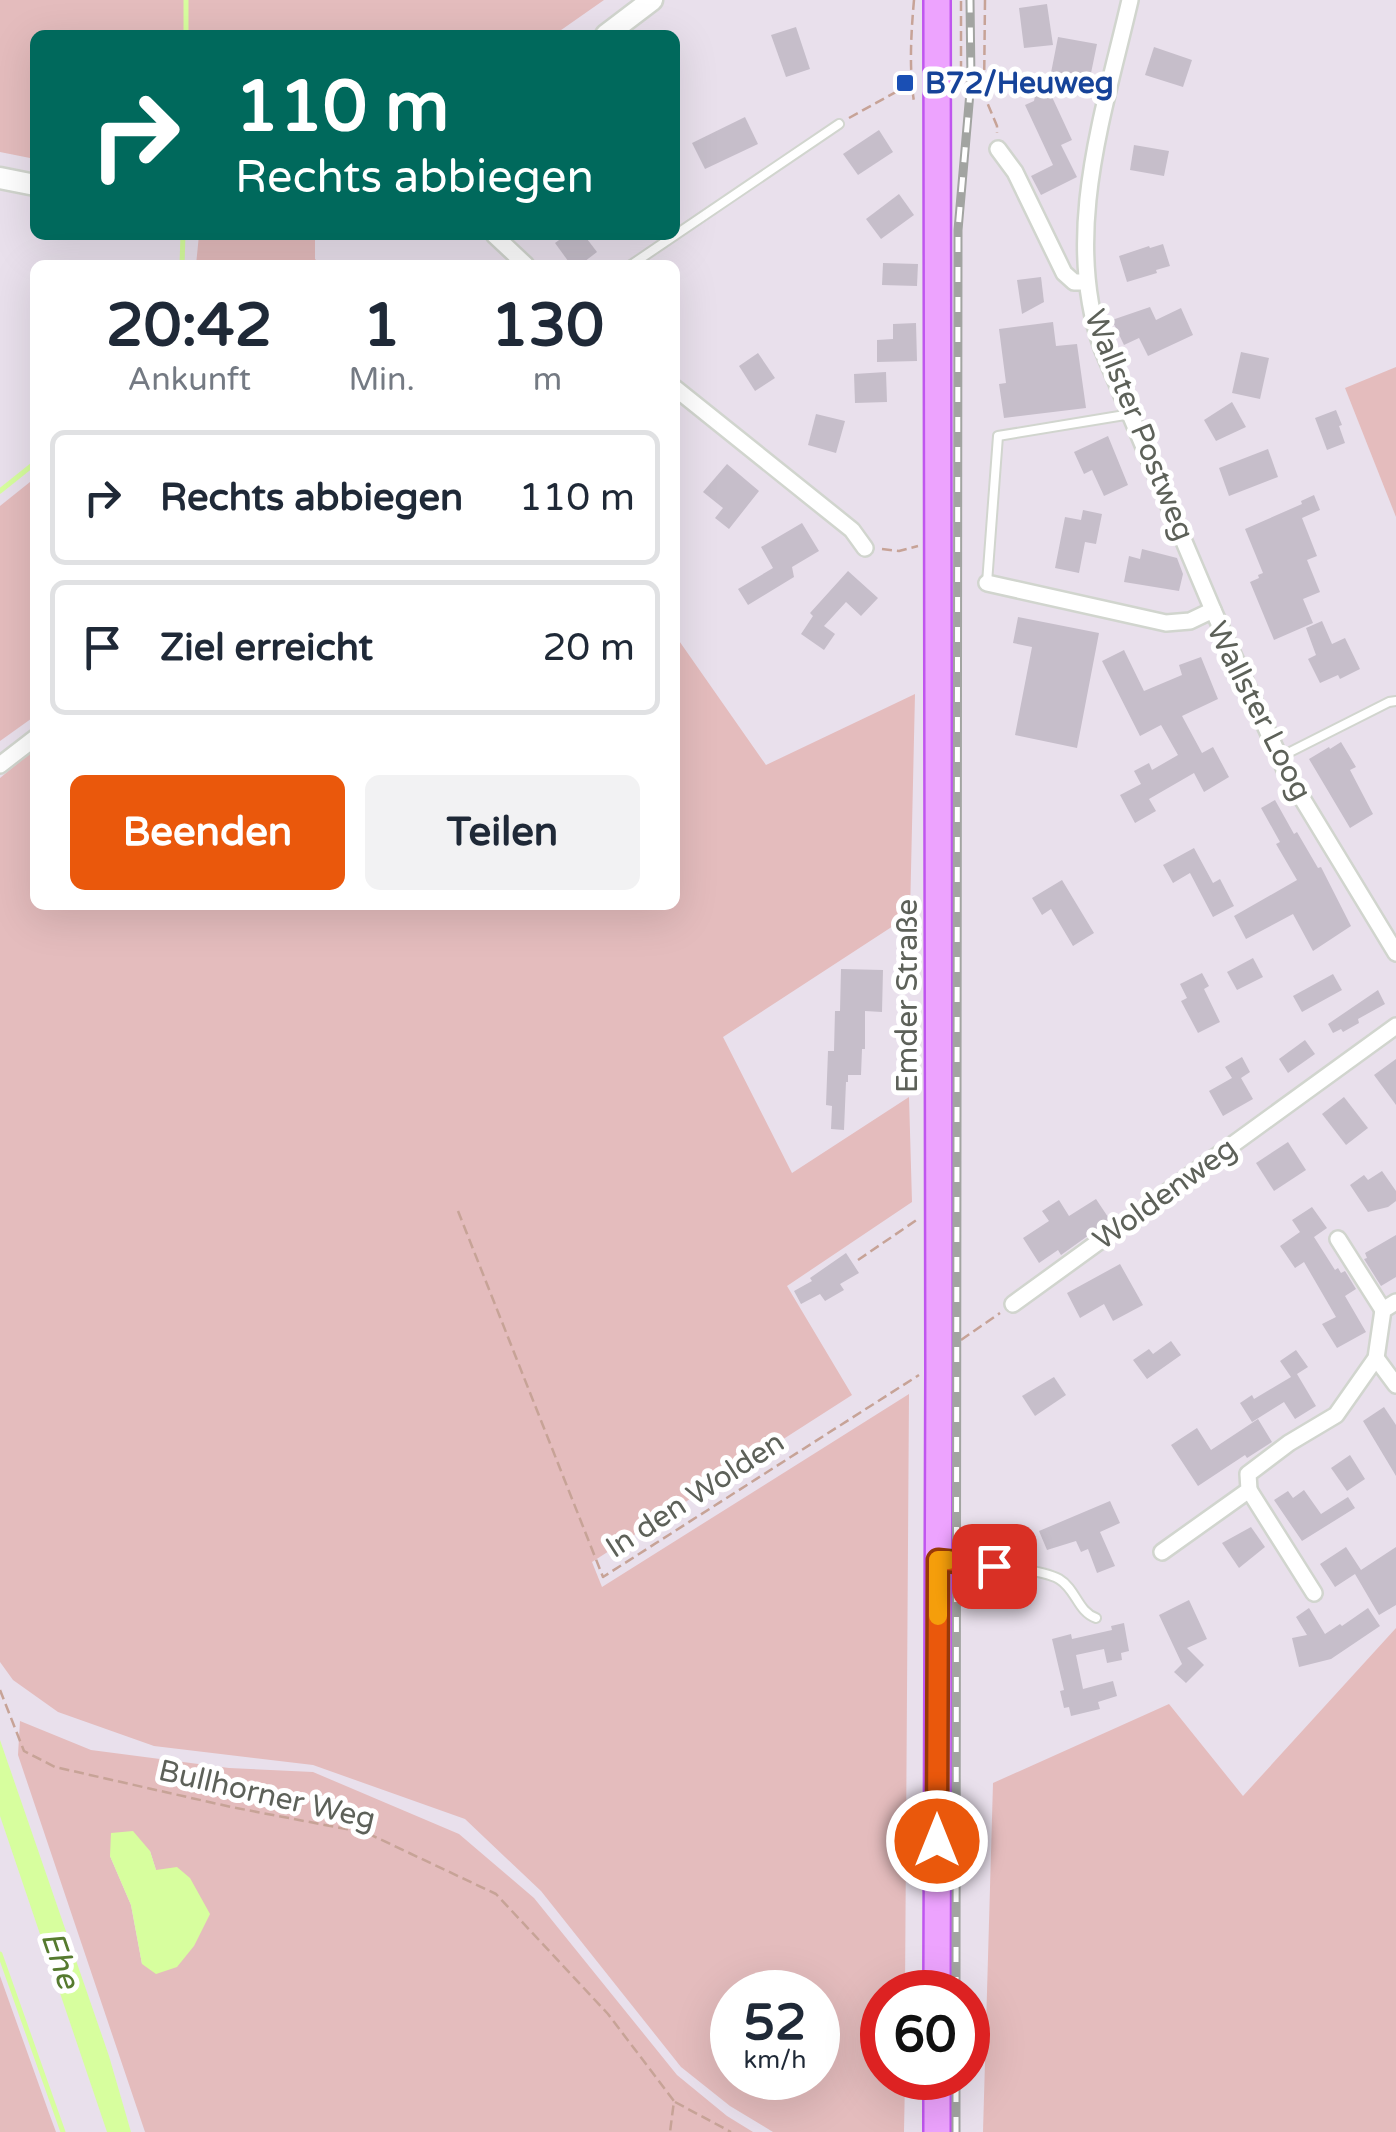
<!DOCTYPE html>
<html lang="de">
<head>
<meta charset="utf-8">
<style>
  :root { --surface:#fff; --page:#f2f2f3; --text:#1f2937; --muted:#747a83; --line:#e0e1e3; --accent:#ea580c }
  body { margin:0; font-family:"Varela Round",sans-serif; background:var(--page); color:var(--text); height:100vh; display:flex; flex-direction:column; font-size:38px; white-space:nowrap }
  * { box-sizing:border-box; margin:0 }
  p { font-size:32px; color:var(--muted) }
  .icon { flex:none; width:55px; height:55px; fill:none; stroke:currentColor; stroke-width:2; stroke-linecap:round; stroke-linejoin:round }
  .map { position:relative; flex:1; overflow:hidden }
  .panel { position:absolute; left:30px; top:260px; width:650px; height:650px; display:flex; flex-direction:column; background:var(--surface); border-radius:15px; box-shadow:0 10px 40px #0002 }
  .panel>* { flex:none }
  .hud { position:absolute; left:30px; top:30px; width:650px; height:210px; border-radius:15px; box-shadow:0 10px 40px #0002; background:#00695c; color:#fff; overflow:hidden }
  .speed { position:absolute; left:710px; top:1970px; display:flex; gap:20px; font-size:50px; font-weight:700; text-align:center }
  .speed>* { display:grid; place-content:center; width:130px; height:130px; border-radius:50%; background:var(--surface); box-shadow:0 10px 40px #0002; line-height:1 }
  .speed small { font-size:25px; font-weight:400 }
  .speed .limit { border:15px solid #d22; background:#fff; color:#111 }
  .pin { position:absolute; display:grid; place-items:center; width:85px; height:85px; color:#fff; margin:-42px; border-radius:20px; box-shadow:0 5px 15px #0006 }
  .me { position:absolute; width:110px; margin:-55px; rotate:0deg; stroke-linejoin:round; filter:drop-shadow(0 0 8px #0008) }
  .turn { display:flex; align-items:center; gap:35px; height:210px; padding:0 40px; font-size:45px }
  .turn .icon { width:130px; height:130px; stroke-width:2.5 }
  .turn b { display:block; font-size:70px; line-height:85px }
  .eta { display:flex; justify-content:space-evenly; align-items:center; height:170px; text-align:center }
  .eta b { font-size:60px; font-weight:700; line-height:70px }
  .action { display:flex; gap:20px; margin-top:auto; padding:20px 40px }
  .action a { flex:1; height:115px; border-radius:15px; background:var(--accent); color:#fff; font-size:40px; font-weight:700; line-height:115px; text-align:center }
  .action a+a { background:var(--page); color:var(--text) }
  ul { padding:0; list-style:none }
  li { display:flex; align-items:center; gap:30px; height:135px; margin:0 20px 15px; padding:0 20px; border:5px solid var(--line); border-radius:15px }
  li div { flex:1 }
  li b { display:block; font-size:38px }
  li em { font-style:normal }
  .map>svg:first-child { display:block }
  .green { fill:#e4bcbd; fill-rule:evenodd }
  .water { fill:#d7fe9e }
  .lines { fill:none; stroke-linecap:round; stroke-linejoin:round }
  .stream { stroke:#d7fe9e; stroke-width:5 }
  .building { fill:#c6beca }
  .service-casing { stroke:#d1d5ce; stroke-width:12 }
  .minor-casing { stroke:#d1d5ce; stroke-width:20 }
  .tertiary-casing { stroke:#d1d5ce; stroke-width:25 }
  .primary-casing { stroke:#c056ef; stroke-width:30 }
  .path { stroke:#c7a397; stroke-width:2.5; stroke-dasharray:10 5; stroke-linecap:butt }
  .service { stroke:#fff; stroke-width:8 }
  .minor { stroke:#fff; stroke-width:15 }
  .tertiary { stroke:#fff; stroke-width:20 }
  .primary { stroke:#eda3fe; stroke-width:25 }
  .rail-casing { stroke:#a2a4a1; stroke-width:9 }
  .rail { stroke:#fff; stroke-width:5; stroke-dasharray:15; stroke-linecap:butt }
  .route-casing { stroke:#983908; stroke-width:25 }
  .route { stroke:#ea580c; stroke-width:18 }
  .slow { stroke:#f59e0b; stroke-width:18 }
  .transit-dot { fill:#1a4fb4; stroke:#fff; stroke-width:4 }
  .labels { text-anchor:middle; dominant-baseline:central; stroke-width:10; stroke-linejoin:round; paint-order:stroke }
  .transit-label { font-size:30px; font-weight:bold; fill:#164399; stroke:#fff; text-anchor:start }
  .street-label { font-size:30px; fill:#5d6159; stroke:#fff }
  .water-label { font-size:32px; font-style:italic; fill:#557a2e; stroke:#fff }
</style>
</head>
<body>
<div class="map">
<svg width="1396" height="2132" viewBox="0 0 1396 2132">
  <rect width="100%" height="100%" fill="#e9e0ec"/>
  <g class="green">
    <polygon points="0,0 604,0 554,35 35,35 35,159 0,152"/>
    <polygon points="199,235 315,235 315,259 322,265 196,265"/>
    <polygon points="1396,367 1396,517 1345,388"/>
    <polygon points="35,478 35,716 0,741 0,506"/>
    <path d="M675,635L766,765L915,694L910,915L723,1037L792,1173L909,1097L912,1202L787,1286L852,1395L592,1562L602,1587L909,1394L905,1992H882V2078H905L904,2132H773L730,2106L681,2067L541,1891L465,1819L313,1765L154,1746L58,1712L13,1680L0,1662V778L35,749V905H675ZM732,1992H818V2078H732Z"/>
    <polygon points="1396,1628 1396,2132 983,2132 993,1783 1169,1704 1243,1796"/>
    <path d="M20,1721L91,1750L229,1768L313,1772L459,1834L534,1898L677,2075L727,2116L753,2132H145L18,1755ZM150,1851L156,1870L142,1964L131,1905L110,1856Z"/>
    <polygon points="0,1976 49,2113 56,2132 0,2132"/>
  </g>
  <g class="water">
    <polygon points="0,1740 109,2056 131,2132 107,2132 0,1816"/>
    <polygon points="133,1831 150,1851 156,1870 177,1867 190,1878 210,1914 194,1946 177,1967 156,1974 142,1964 131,1905 110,1856 111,1833"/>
  </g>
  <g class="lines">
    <g class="stream">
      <polyline points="186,35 186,0"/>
      <polyline points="182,265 183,235"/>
      <polyline points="0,491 35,463"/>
      <polyline points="0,1954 63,2132"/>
    </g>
  </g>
  <g class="building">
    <polygon points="1047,4 1053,45 1024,48 1019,8"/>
    <polygon points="796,27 810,69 786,77 771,35"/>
    <polygon points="1058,37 1097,44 1090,78 1073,75 1072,83 1050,78"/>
    <polygon points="1154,47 1192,60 1183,87 1145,75"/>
    <polygon points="1040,71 1072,140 1061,145 1077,177 1041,195 1031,176 1053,165 1025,105 1034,101"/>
    <polygon points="745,117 758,144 705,169 692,143"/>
    <polygon points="879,130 893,152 858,175 843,154"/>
    <polygon points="1134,145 1169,151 1164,176 1130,170"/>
    <polygon points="899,194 914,215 881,239 866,219"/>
    <polygon points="566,235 584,235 597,252 580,265 571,265 555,243"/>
    <polygon points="1163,244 1170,266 1156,270 1157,273 1127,282 1119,256 1149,246 1150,248"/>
    <polygon points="883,263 918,264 917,286 882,285"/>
    <polygon points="1041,277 1044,302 1022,314 1017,280"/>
    <polygon points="1150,307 1156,320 1181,308 1193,335 1148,356 1139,338 1124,345 1112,320"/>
    <polygon points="1053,322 1056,346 1077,344 1086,408 1004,418 999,384 1006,383 999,329"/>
    <polygon points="916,323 917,361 877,362 877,340 893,339 893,324"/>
    <polygon points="1241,352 1269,358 1260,399 1232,393"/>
    <polygon points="758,353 775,378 755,391 739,366"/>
    <polygon points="886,372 887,402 855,403 854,374"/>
    <polygon points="1232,402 1246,427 1216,441 1204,420"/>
    <polygon points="1336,410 1342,425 1339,426 1345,443 1327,450 1315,418"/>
    <polygon points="816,414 845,421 836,453 808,445"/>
    <polygon points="1108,436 1128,485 1104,496 1092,470 1084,474 1074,452"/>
    <polygon points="1268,449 1278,477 1229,496 1219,468"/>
    <polygon points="727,464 759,491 729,529 715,518 723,508 703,492"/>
    <polygon points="1314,495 1320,510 1302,518 1317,556 1307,560 1320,592 1303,599 1313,623 1274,640 1250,582 1259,578 1258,575 1263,573 1245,529 1302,504 1301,501"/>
    <polygon points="1083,510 1102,514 1096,544 1085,542 1079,573 1055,568 1065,517 1081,520"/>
    <polygon points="802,523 819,551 792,567 794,577 748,605 738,589 773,568 761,547"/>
    <polygon points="1142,549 1177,558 1183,574 1179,591 1124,582 1129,556 1140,559"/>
    <polygon points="848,571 878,598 861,616 846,602 824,626 835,634 824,650 801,634 813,616 810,613"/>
    <polygon points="1018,617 1099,633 1077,748 1015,735 1032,647 1013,643"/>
    <polygon points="1322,621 1332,644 1345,638 1360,669 1340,679 1338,675 1320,683 1308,659 1316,655 1306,628"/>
    <polygon points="1124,650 1144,691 1182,675 1179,665 1201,657 1218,699 1182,716 1202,753 1213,747 1229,777 1204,792 1194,773 1149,799 1156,811 1135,823 1120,795 1141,784 1134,771 1149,763 1152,770 1178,755 1161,725 1140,736 1102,661"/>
    <polygon points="1341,742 1356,767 1350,770 1373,814 1350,828 1309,759 1329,747 1330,749"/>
    <polygon points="1275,800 1294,834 1297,832 1318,868 1321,867 1351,926 1313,951 1293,914 1246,939 1234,916 1297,880 1276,844 1280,842 1261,808"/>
    <polygon points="1194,848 1213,883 1220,879 1234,906 1213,917 1190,873 1173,883 1163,865"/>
    <polygon points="1062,880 1094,933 1073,946 1051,909 1042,915 1032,898"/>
    <polygon points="1253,958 1263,977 1237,990 1227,972"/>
    <polygon points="841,969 883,970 882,1012 865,1011 865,1049 862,1049 861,1075 848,1075 848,1082 846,1082 844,1130 831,1129 832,1106 826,1105 828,1051 834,1051 835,1011 840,1011"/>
    <polygon points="1202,973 1209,986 1204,989 1220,1022 1198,1033 1181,1001 1187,998 1180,984"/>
    <polygon points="1333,974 1342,990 1302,1012 1293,996"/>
    <polygon points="1378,990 1385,1004 1358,1019 1359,1023 1343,1032 1341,1029 1333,1033 1328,1024"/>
    <polygon points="1305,1040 1315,1054 1288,1073 1279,1059"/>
    <polygon points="1242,1057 1250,1072 1241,1078 1253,1099 1223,1116 1209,1091 1232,1078 1225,1067"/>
    <polygon points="1396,1059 1396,1105 1374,1075"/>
    <polygon points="1344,1097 1368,1128 1346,1145 1322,1114"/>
    <polygon points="1288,1142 1306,1170 1274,1191 1256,1163"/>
    <polygon points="1382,1171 1396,1191 1396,1201 1388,1207 1368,1212 1350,1185 1364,1175 1368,1180"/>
    <polygon points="1096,1199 1110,1220 1061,1255 1058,1250 1039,1263 1023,1238 1049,1221 1042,1211 1059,1200 1069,1216"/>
    <polygon points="1312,1207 1327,1228 1314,1237 1335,1270 1338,1268 1341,1273 1345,1271 1356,1289 1345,1296 1366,1332 1337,1348 1322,1324 1336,1317 1304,1262 1295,1268 1280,1246 1300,1232 1292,1220"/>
    <polygon points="1396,1235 1396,1277 1381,1286 1364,1259 1367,1258 1365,1253"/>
    <polygon points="846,1253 859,1273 840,1284 844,1290 825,1301 820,1294 801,1304 794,1291 812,1281 810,1278"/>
    <polygon points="1120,1264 1143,1305 1113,1321 1104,1304 1080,1318 1067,1293"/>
    <polygon points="1171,1341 1181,1355 1147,1379 1133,1360 1149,1349 1153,1354"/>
    <polygon points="1296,1350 1308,1367 1297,1374 1316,1406 1295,1419 1284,1402 1252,1422 1240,1403 1252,1395 1254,1399 1291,1377 1280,1361"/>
    <polygon points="1054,1377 1066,1395 1035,1416 1022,1396"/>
    <polygon points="1384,1407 1396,1425 1396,1476 1363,1421"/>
    <polygon points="1258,1419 1272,1442 1247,1458 1245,1455 1198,1486 1171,1445 1197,1428 1211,1450"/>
    <polygon points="1350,1455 1365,1479 1347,1491 1331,1468"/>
    <polygon points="1304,1490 1321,1514 1348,1497 1355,1508 1302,1541 1274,1500 1288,1491 1293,1498"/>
    <polygon points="1110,1501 1120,1523 1100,1532 1115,1566 1097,1573 1088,1549 1081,1552 1076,1541 1047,1550 1039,1531"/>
    <polygon points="1251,1527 1265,1547 1239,1568 1222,1543"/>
    <polygon points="1346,1547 1361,1570 1396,1547 1396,1605 1379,1615 1355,1574 1335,1587 1320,1564"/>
    <polygon points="1189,1600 1207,1639 1187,1648 1204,1665 1186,1683 1174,1672 1182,1664 1159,1615"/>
    <polygon points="1309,1608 1325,1634 1340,1624 1342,1626 1368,1608 1380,1626 1331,1659 1299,1667 1292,1638 1307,1635 1296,1617"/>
    <polygon points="1124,1623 1129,1651 1121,1653 1122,1660 1107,1663 1104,1649 1076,1655 1083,1689 1113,1681 1117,1696 1098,1702 1100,1709 1071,1716 1069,1707 1064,1708 1060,1691 1064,1690 1052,1639 1071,1634 1072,1639 1112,1630 1111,1626"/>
  </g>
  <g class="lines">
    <g class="service-casing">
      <g id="service">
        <polyline points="631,265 839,124"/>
        <polyline points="987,583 998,436 1131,414"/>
        <polyline points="1280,757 1389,702 1396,701"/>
        <path d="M942,1560C967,1562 1040,1568 1059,1579C1076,1589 1078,1612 1096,1618"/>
      </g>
    </g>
    <g class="minor-casing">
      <g id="minor">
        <path d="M1130,0C1104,113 1062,234 1102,348L1213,610L1286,772L1396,953"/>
        <polyline points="998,149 1015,172 1064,273 1074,282 1086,282"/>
        <polyline points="494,235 526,265"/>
        <polyline points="675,388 852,530 865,548"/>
        <polyline points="987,583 1166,623 1190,621 1213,610"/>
        <polyline points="0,765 35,738"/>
        <polyline points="1338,1239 1383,1310"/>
        <polyline points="1013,1304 1396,1026"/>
        <polyline points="1376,1358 1396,1385"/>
        <polyline points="1249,1490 1314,1593"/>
        <polyline points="1162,1552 1249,1490 1248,1474 1289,1443 1336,1415 1376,1358 1383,1310 1396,1302"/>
      </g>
    </g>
    <g class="tertiary-casing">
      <g id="tertiary">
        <polyline points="606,35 652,0"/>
        <polyline points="0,178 35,185"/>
      </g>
    </g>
    <g class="primary-casing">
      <g id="primary">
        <polyline points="937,1992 939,1371 937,0"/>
        <polyline points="937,2132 937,2078"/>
      </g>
    </g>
    <g class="path">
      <path d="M914,0C911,34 909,68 914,102"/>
      <polyline points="985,0 984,95 997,126 997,133"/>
      <polyline points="961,71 961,0"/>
      <polyline points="849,118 912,83"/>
      <polyline points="882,549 899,551 918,546"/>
      <polyline points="458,1211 603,1577 919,1375"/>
      <polyline points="858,1260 918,1219"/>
      <polyline points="961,1340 1000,1313"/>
      <polyline points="0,1690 24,1751 55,1767 231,1807 367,1833 496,1894 608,2014 674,2101 670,2132"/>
      <polyline points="675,2102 731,2132"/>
    </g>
    <use href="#service" class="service"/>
    <use href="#minor" class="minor"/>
    <use href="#tertiary" class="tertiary"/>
    <use href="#primary" class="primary"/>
    <g class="rail-casing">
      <g id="rail">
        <polyline points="956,1992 958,230 971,81 970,0"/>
        <polyline points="956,2132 956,2078"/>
      </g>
    </g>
    <use href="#rail" class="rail"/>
  </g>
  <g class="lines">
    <g class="route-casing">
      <polyline id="route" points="937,1841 938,1560 994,1566"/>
    </g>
    <use href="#route" class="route"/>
    <polyline class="slow" points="938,1616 938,1560 949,1560"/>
  </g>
  <rect class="transit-dot" x="895" y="73" width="20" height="20" rx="5"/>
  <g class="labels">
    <g class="transit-label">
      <text x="925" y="83">B72/Heuweg</text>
    </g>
    <g class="street-label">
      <text transform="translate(1139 425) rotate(68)">Wallster Postweg</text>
      <text transform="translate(1259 711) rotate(63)">Wallster Loog</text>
      <text transform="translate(907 996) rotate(-90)">Emder Straße</text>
      <text transform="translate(1165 1194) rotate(-36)">Woldenweg</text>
      <text transform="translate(695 1495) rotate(-33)">In den Wolden</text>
      <text transform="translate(267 1795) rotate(13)">Bullhorner Weg</text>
    </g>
    <g class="water-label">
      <text transform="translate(60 1960) rotate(71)">Ehe</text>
    </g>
  </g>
</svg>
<div class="speed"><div>52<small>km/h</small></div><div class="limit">60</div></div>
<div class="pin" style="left:994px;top:1566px;background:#d93025"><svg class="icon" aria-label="arrive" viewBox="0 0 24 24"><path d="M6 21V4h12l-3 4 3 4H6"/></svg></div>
<svg class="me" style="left:937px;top:1841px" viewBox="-20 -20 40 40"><circle r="17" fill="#ea580c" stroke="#fff" stroke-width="3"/><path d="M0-11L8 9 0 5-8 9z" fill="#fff"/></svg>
<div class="hud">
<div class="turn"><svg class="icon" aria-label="right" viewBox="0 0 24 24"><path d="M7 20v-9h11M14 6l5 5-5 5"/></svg><div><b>110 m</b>Rechts abbiegen</div></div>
</div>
<section class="panel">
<div class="eta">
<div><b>20:42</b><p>Ankunft</p></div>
<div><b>1</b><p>Min.</p></div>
<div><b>130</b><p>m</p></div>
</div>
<ul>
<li><svg class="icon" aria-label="right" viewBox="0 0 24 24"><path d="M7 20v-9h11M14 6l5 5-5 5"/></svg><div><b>Rechts abbiegen</b></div><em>110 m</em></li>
<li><svg class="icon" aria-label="arrive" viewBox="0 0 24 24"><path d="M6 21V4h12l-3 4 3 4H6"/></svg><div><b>Ziel erreicht</b></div><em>20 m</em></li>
</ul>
<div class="action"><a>Beenden</a><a>Teilen</a></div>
</section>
</div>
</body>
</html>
